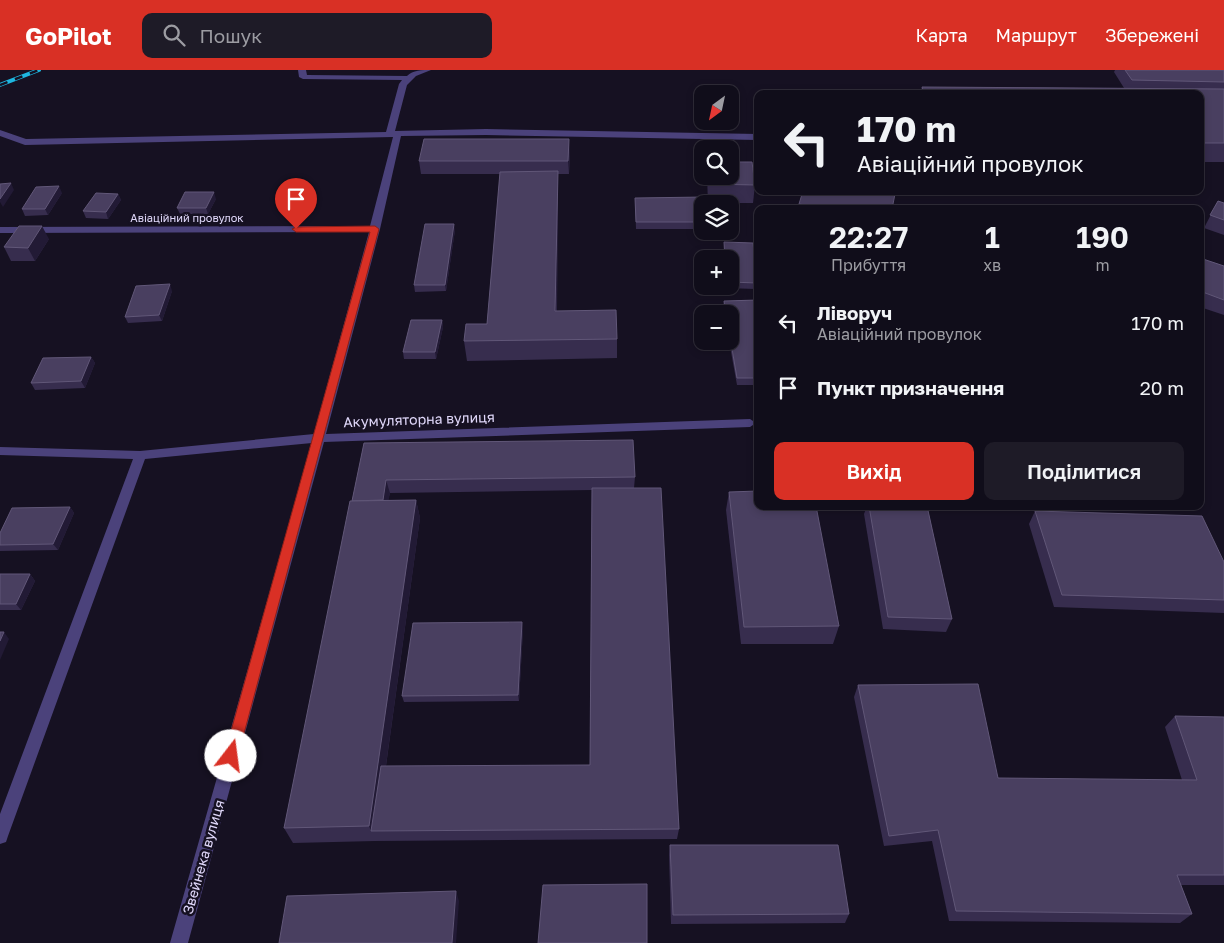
<!DOCTYPE html>
<html lang="uk">
<head>
<meta charset="utf-8">
<style>
  :root { --surface:#100d1a; --page:#1e1b27; --text:#f1f3f6; --muted:#9c9ca2; --line:#302d39; --accent:#d93025 }
  body { margin:0; font-family:"Golos Text",sans-serif; background:var(--page); color:var(--text); height:100vh; display:flex; flex-direction:column; font-size:19px; white-space:nowrap }
  * { box-sizing:border-box; margin:0 }
  p { font-size:16px; color:var(--muted) }
  .icon { flex:none; width:28px; height:28px; fill:none; stroke:currentColor; stroke-width:2; stroke-linecap:round; stroke-linejoin:round }
  .map { position:relative; flex:1; overflow:hidden }
  .details { position:absolute; left:754px; top:135px; width:450px; height:305px; display:flex; flex-direction:column; background:var(--surface); border-radius:10px; box-shadow:0 2px 8px #0003,0 0 0 1px var(--line) }
  .details>* { flex:none }
  .banner { position:absolute; left:754px; top:20px; width:450px; height:105px; border-radius:10px; box-shadow:0 2px 8px #0003,0 0 0 1px var(--line); background:#100d1a; color:var(--text); overflow:hidden }
  .needle { width:32px; rotate:213deg }
  .controls { position:absolute; left:694px; top:15px; display:grid; gap:10px }
  .controls a { display:grid; place-items:center; width:45px; height:45px; border-radius:10px; background:var(--surface); box-shadow:0 2px 8px #0003,0 0 0 1px var(--line); font-size:25px }
  .pin { position:absolute; display:grid; place-items:center; width:42px; height:42px; color:#fff; margin:-51px -21px; border-radius:50% 50% 50% 0; rotate:-45deg; box-shadow:0 0 5px #0007 }
  .pin .icon { rotate:45deg }
  .me { position:absolute; width:55px; margin:-28px; rotate:15deg; stroke-linejoin:round; filter:drop-shadow(0 0 4px #0008) }
  .turn { display:flex; align-items:center; gap:18px; height:105px; padding:0 20px; font-size:22px }
  .turn .icon { width:65px; height:65px; stroke-width:2.5 }
  .turn b { display:block; font-size:35px; line-height:42px }
  .eta { display:flex; justify-content:space-evenly; align-items:center; height:85px; text-align:center }
  .eta b { font-size:30px; font-weight:600; line-height:35px }
  .button { display:flex; gap:10px; margin-top:auto; padding:10px 20px }
  .button a { flex:1; height:58px; border-radius:10px; background:var(--accent); color:#fff; font-size:20px; font-weight:600; line-height:58px; text-align:center }
  .button a+a { background:var(--page); color:var(--text) }
  ul { padding:0; list-style:none }
  li { display:flex; align-items:center; gap:15px; height:65px; padding:0 20px }
  li div { flex:1 }
  li b { display:block; font-size:19px }
  li em { font-style:normal }
  header { display:flex; align-items:center; gap:30px; box-sizing:border-box; height:70px; padding:0 25px; background:var(--accent); color:#fff }
  header strong { font-size:24px }
  nav { display:flex; gap:28px; margin-inline-start:auto; font-size:18px }
  .search { width:350px; height:45px; background:var(--page); display:flex; align-items:center; gap:12px; box-sizing:border-box; padding:0 18px; border-radius:10px; color:var(--muted); font-size:19px }
  .map>svg:first-child { display:block }
  .lines { fill:none; stroke-linecap:round; stroke-linejoin:round }
  .minor { fill:#4b427b; fill-rule:evenodd }
  .rail-casing { stroke:#1eb6e0; stroke-width:4 }
  .rail { stroke:#161122; stroke-width:2.5; stroke-dasharray:8; stroke-linecap:butt }
  .wall { fill:#372d4e; fill-rule:evenodd }
  .shaded-wall { fill:#221a35 }
  .building { fill:#493f60; stroke:#615778 }
  .route { fill:#d93025; stroke:#8d1f18 }
  .labels { text-anchor:middle; dominant-baseline:central; stroke-width:5; stroke-linejoin:round; paint-order:stroke }
  .far-street-label { font-size:11px; fill:#e0d8fa; stroke:#161122 }
  .street-label { font-size:14px; fill:#e0d8fa; stroke:#161122 }
</style>
</head>
<body>
<header>
<strong>GoPilot</strong>
<div class="search"><svg class="icon" aria-label="search" viewBox="0 0 24 24"><circle cx="10" cy="10" r="6"/><path d="M15 15l6 6"/></svg>Пошук</div>
<nav><a>Карта</a><a>Маршрут</a><a>Збережені</a></nav>
</header>
<div class="map">
<svg width="1224" height="873" viewBox="0 0 1224 873">
  <rect width="100%" height="100%" fill="#161122"/>
  <g class="lines">
    <path class="minor" d="M298,0H306L307,5L407,6C413,0 422,0 431,0L416,6L407,15L395,61L486,59L758,64V70L486,65L401,66L380,159L326,364L750,349L756,353L750,357L324,372L188,873H170L312,373L145,389L8,766L6,772L0,774V744L133,389L0,385V377L140,381L314,364L369,162L0,163V157L370,156L393,67L25,75L0,66V60L26,69L386,62L399,14L402,10L303,9L299,7Z"/>
    <g class="rail-casing">
      <polyline id="rail" points="0,15 39,0"/>
    </g>
    <use href="#rail" class="rail"/>
  </g>
  <g class="wall">
    <polygon points="1115,0 1224,0 1224,92 1200,92 1200,24 920,24 922,17 1124,18 1114,2"/>
    <polygon points="570,82 569,104 558,104 558,119 557,241 617,269 617,288 467,291 464,271 487,254 500,104 421,104 419,91"/>
    <polygon points="707,106 730,106 755,115 753,133 708,133"/>
    <polygon points="62,123 48,145 25,146 22,139"/>
    <polygon points="118,124 121,130 108,149 86,148 83,141"/>
    <polygon points="635,128 702,134 702,159 636,159"/>
    <polygon points="216,129 208,144 180,144 177,138"/>
    <polygon points="1218,131 1224,133 1224,165 1204,158"/>
    <polygon points="799,134 892,139 798,139"/>
    <polygon points="455,160 446,221 415,222 414,215"/>
    <polygon points="49,169 35,191 11,191 4,177"/>
    <polygon points="724,172 757,213 756,219 725,218 725,216 730,216 730,189 724,189"/>
    <polygon points="1200,188 1224,196 1224,245 1200,237"/>
    <polygon points="172,221 162,251 128,253 125,247"/>
    <polygon points="758,230 758,315 737,315 729,271 730,271 730,244 724,244 723,238 724,231"/>
    <polygon points="442,250 443,257 436,289 404,289 403,282"/>
    <polygon points="91,287 95,293 85,318 35,320 31,313"/>
    <path d="M364,373L635,407L634,418L679,759L677,769L375,771L293,773L284,758ZM592,420L590,695L386,696L420,448L416,430H388L390,423Z"/>
    <polygon points="729,422 839,556 833,574 741,574 726,440"/>
    <polygon points="867,436 927,436 952,549 946,562 883,559 864,444"/>
    <polygon points="70,437 74,443 58,480 0,481 0,463"/>
    <polygon points="1035,441 1224,492 1224,543 1054,537 1029,454"/>
    <polygon points="0,504 30,504 35,511 21,540 0,540"/>
    <polygon points="523,559 519,631 404,632 402,626"/>
    <polygon points="858,615 998,708 1182,710 1165,657 1175,646 1224,647 1224,815 1181,815 1192,844 1180,853 949,851 932,771 884,776 854,627"/>
    <polygon points="670,775 849,844 845,853 671,854 669,785"/>
  </g>
  <g class="shaded-wall">
    <polygon points="569,69 570,82 569,104 568,91"/>
    <polygon points="558,101 558,119 556,260 555,241"/>
    <polygon points="11,113 14,120 3,137 0,132 0,129"/>
    <polygon points="59,116 62,123 48,145 45,139"/>
    <polygon points="214,122 216,129 208,144 206,138"/>
    <polygon points="118,124 121,130 108,149 106,142"/>
    <polygon points="454,154 455,160 446,221 445,215"/>
    <polygon points="42,156 49,169 35,191 28,178"/>
    <polygon points="170,214 172,221 162,251 159,245"/>
    <polygon points="442,250 443,257 436,289 435,282"/>
    <polygon points="91,287 95,293 85,318 81,311"/>
    <polygon points="386,410 390,423 385,450 382,437"/>
    <polygon points="416,430 420,448 377,760 371,761 369,756"/>
    <polygon points="70,437 74,443 58,480 53,474"/>
    <polygon points="30,504 35,511 21,540 16,534"/>
    <polygon points="522,552 523,559 519,631 518,625"/>
    <polygon points="4,562 9,569 0,590 0,571"/>
    <polygon points="456,821 459,831 456,873 452,873"/>
  </g>
  <g class="building">
    <polygon points="1125,0 1224,0 1224,12 1132,10"/>
    <polygon points="922,17 1224,19 1224,73 1200,73 1200,24 924,24"/>
    <polygon points="424,69 569,69 568,91 419,91"/>
    <polygon points="730,92 752,92 755,115 710,114 709,106 730,106"/>
    <polygon points="558,101 555,241 616,240 617,269 464,271 466,254 487,254 500,102"/>
    <polygon points="11,113 0,129 0,114"/>
    <polygon points="59,116 45,139 22,139 36,117"/>
    <polygon points="803,121 881,121 895,124 892,139 830,139 799,134"/>
    <polygon points="185,122 214,122 206,138 177,138"/>
    <polygon points="96,123 118,124 106,142 83,141"/>
    <polygon points="705,127 706,134 702,134 702,152 636,152 635,128"/>
    <polygon points="1218,131 1224,133 1224,150 1210,145"/>
    <polygon points="425,154 454,154 445,215 414,215"/>
    <polygon points="19,156 42,156 28,178 4,177"/>
    <polygon points="724,172 753,173 757,213 730,212 730,189 725,189"/>
    <polygon points="1200,188 1224,196 1224,230 1200,221"/>
    <polygon points="170,214 159,245 125,247 136,216"/>
    <polygon points="758,230 758,308 737,308 730,267 730,244 726,244 724,231"/>
    <polygon points="411,250 442,250 435,282 403,282"/>
    <polygon points="91,287 81,311 31,313 43,288"/>
    <polygon points="633,370 635,407 386,410 383,430 352,431 364,373"/>
    <polygon points="592,418 661,418 679,759 371,761 381,696 590,695"/>
    <polygon points="758,421 758,436 816,436 839,556 744,557 729,422"/>
    <polygon points="416,430 369,756 284,758 350,431"/>
    <polygon points="869,436 927,436 952,549 888,547"/>
    <polygon points="70,437 53,474 0,475 0,463 12,438"/>
    <polygon points="1035,441 1202,446 1224,492 1224,530 1062,525"/>
    <polygon points="0,504 30,504 16,534 0,534"/>
    <polygon points="522,552 518,625 402,626 413,553"/>
    <polygon points="0,562 4,562 0,571"/>
    <polygon points="978,614 998,708 1197,710 1175,646 1224,647 1224,805 1177,805 1192,844 956,841 938,760 889,766 858,615"/>
    <polygon points="670,775 838,775 849,844 673,845"/>
    <polygon points="647,814 647,873 538,873 543,815"/>
    <polygon points="456,821 452,873 279,873 287,826"/>
  </g>
  <polygon class="route" points="375,156 379,159 238,686 236,690 231,692 226,690 224,686 370,162 296,162 292,159 296,157"/>
  <g class="labels">
    <g class="far-street-label">
      <text x="187" y="147">Авіаційний провулок</text>
    </g>
    <g class="street-label">
      <text transform="translate(419 349) rotate(-2)">Акумуляторна вулиця</text>
      <text transform="translate(203 787) rotate(-74)">Звейнека вулиця</text>
    </g>
  </g>
</svg>
<div class="controls">
<a><svg class="needle" viewBox="-14 -14 28 28"><path d="M0-13l5 13h-10z" fill="#e53935"/><path d="M0 13l5-13h-10z" fill="#9c9ca2"/></svg></a>
<a><svg class="icon" aria-label="search" viewBox="0 0 24 24"><circle cx="10" cy="10" r="6"/><path d="M15 15l6 6"/></svg></a>
<a><svg class="icon" aria-label="layers" viewBox="0 0 24 24"><path d="M12 4l9 5-9 5-9-5zM3 14l9 5 9-5"/></svg></a>
<a>+</a>
<a>−</a>
</div>
<div class="pin" style="left:296px;top:159px;background:#d93025"><svg class="icon" aria-label="arrive" viewBox="0 0 24 24"><path d="M6 21V4h12l-3 4 3 4H6"/></svg></div>
<svg class="me" style="left:231px;top:686px" viewBox="-20 -20 40 40"><circle r="19" fill="#fff"/><path d="M0-13L10 11 0 6-10 11z" fill="#d93025"/></svg>
<div class="banner">
<div class="turn"><svg class="icon" aria-label="left" viewBox="0 0 24 24"><path d="M17 20v-9H6M10 6l-5 5 5 5"/></svg><div><b>170 m</b>Авіаційний провулок</div></div>
</div>
<section class="details">
<div class="eta">
<div><b>22:27</b><p>Прибуття</p></div>
<div><b>1</b><p>хв</p></div>
<div><b>190</b><p>m</p></div>
</div>
<ul>
<li><svg class="icon" aria-label="left" viewBox="0 0 24 24"><path d="M17 20v-9H6M10 6l-5 5 5 5"/></svg><div><b>Ліворуч</b><p>Авіаційний провулок</p></div><em>170 m</em></li>
<li><svg class="icon" aria-label="arrive" viewBox="0 0 24 24"><path d="M6 21V4h12l-3 4 3 4H6"/></svg><div><b>Пункт призначення</b></div><em>20 m</em></li>
</ul>
<div class="button"><a>Вихід</a><a>Поділитися</a></div>
</section>
</div>
</body>
</html>
